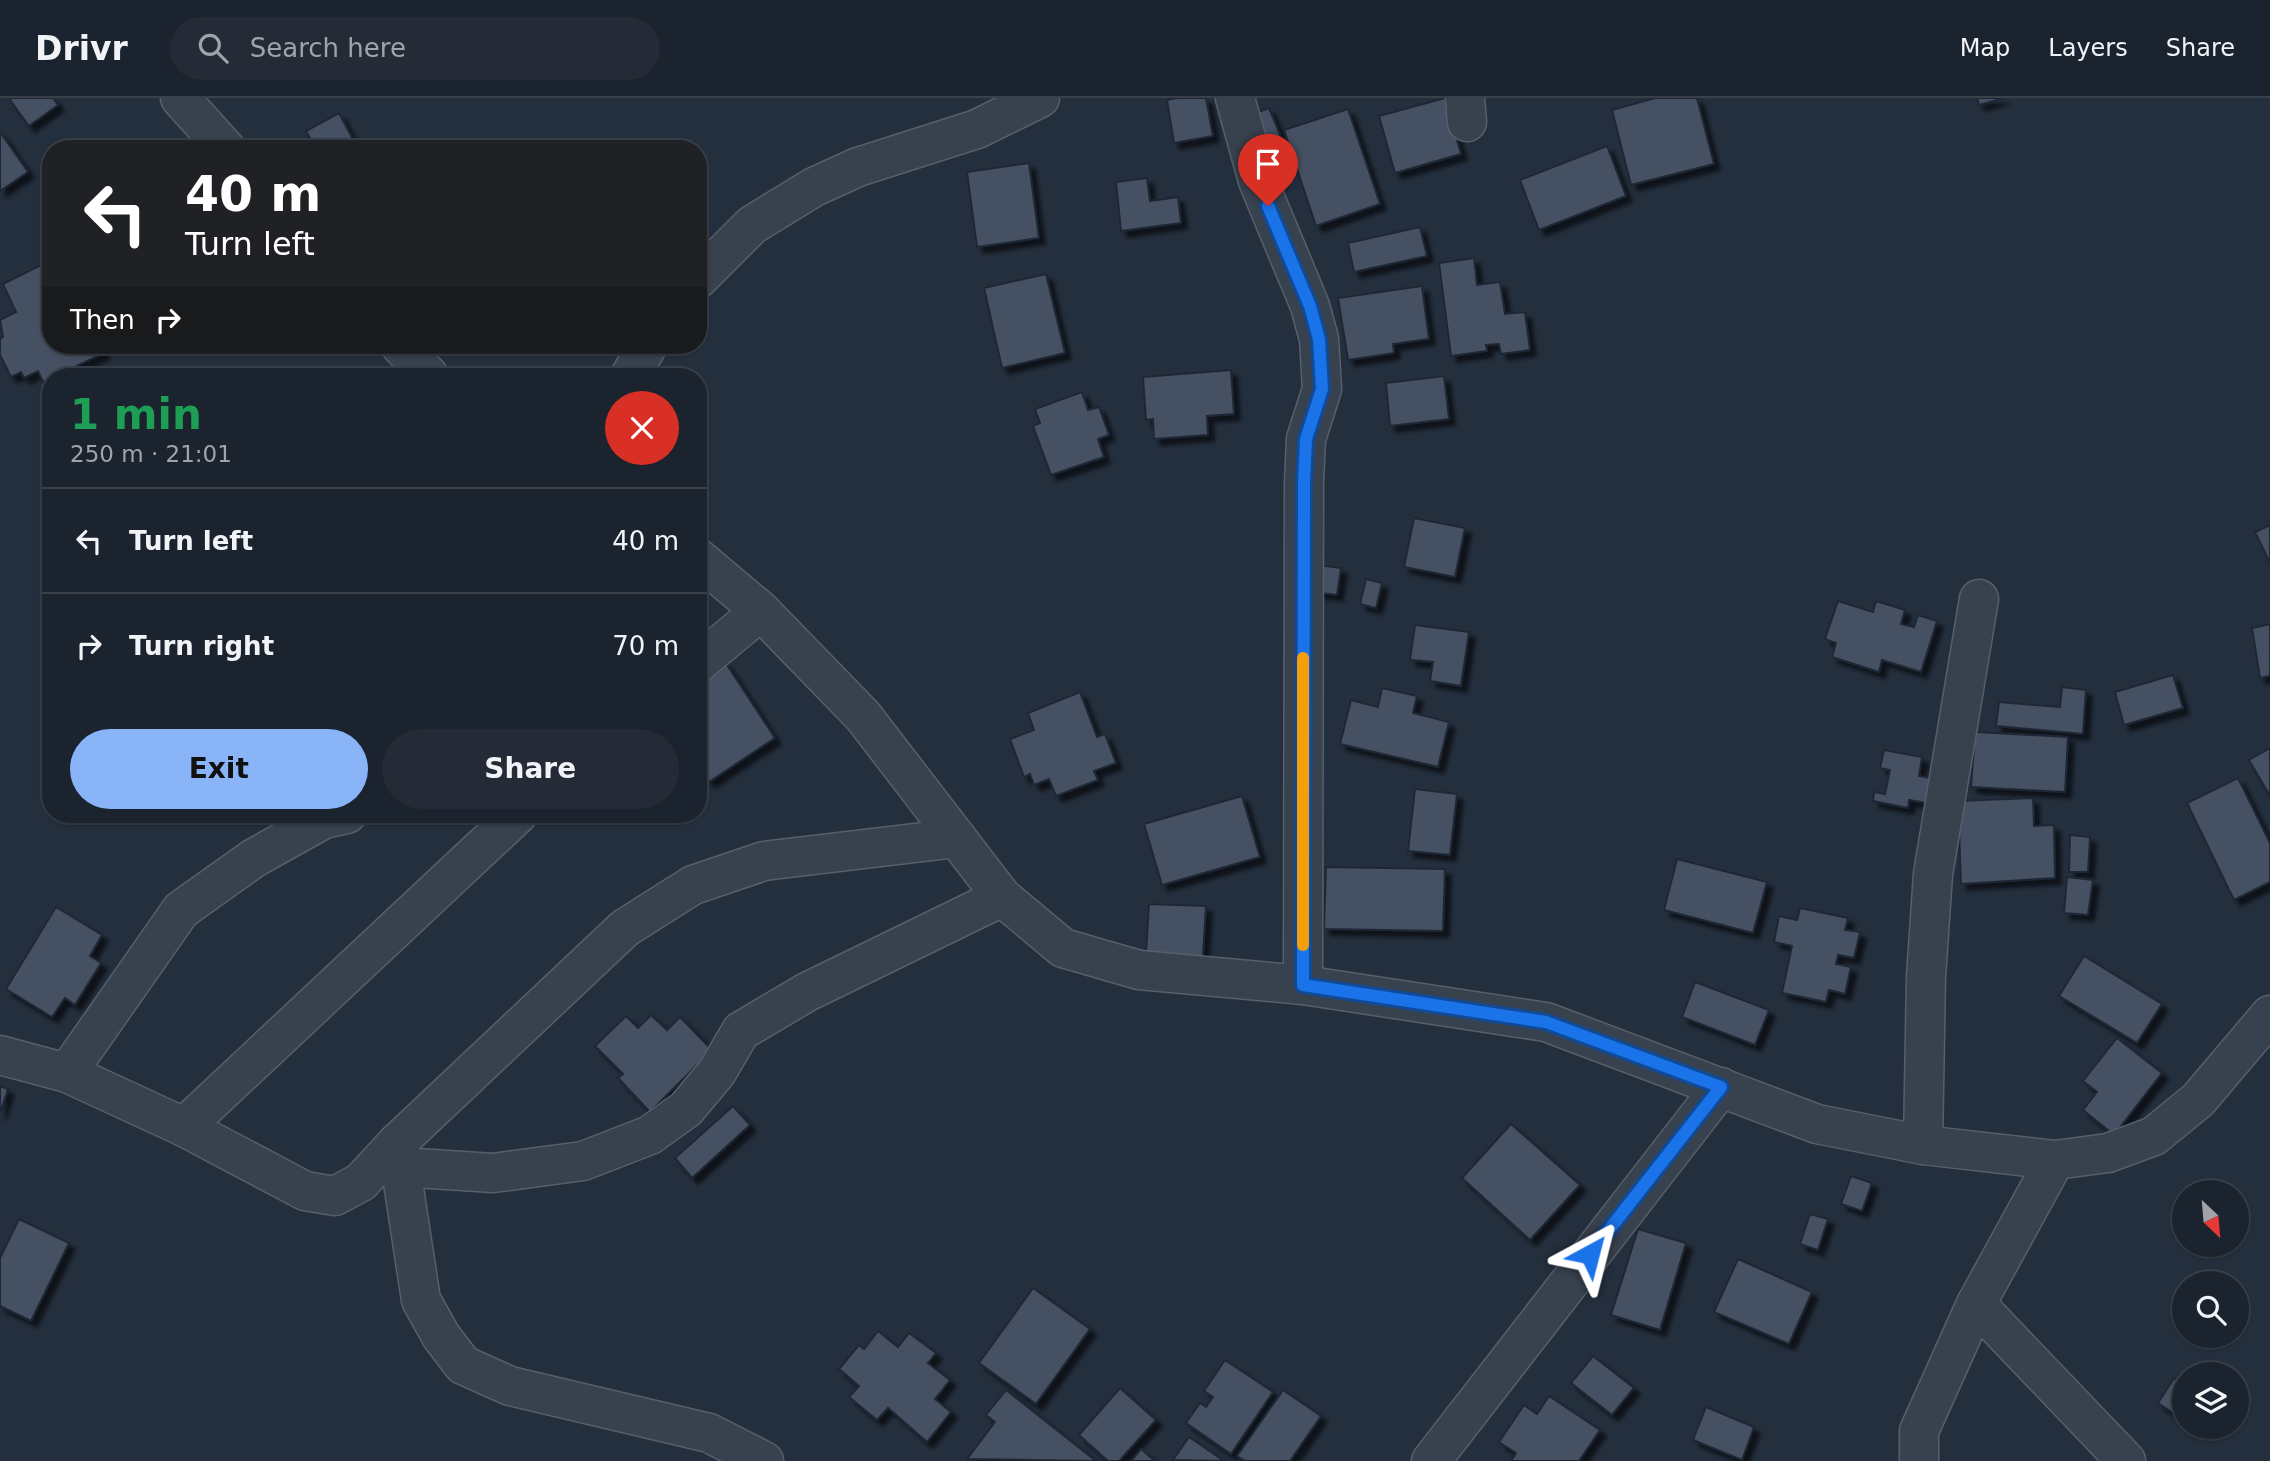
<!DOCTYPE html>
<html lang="en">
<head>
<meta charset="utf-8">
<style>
  :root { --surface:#1b232e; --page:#242b36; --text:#f1f3f6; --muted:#a0a4aa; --line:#39404a; --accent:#8ab4f8 }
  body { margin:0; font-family:"DejaVu Sans",sans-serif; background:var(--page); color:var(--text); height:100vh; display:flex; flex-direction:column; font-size:26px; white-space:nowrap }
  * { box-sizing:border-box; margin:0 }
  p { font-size:23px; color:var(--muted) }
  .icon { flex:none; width:38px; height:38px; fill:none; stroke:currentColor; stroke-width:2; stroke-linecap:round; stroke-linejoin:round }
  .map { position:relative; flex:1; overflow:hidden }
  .drawer { position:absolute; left:42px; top:270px; width:665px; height:455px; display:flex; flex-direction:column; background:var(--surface); border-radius:28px; box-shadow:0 2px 5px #0004,0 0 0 2px var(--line) }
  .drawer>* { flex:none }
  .hud { position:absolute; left:42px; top:42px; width:665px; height:214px; border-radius:28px; box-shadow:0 2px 5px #0004,0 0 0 2px var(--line); background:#202124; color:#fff; overflow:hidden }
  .needle { width:46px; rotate:154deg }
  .controls { position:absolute; left:2172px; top:1082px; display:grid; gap:14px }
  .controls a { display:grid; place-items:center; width:77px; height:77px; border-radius:50%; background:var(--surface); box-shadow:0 2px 5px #0004,0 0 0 2px var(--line); font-size:35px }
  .pin { position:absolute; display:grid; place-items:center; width:60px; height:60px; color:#fff; margin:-72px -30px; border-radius:50% 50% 50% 0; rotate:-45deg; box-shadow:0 0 7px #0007 }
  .pin .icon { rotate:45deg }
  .me { position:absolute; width:77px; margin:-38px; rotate:38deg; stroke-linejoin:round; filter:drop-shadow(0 0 5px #0008) }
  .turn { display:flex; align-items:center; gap:24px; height:147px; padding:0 28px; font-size:32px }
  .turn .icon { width:91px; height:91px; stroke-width:2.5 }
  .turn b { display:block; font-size:49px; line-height:60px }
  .then { display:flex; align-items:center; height:66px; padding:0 28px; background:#0003; gap:14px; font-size:26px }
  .round { display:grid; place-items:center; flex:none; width:74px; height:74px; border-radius:37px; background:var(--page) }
  .headline { display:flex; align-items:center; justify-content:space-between; height:119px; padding:0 28px }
  h1 { font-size:42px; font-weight:700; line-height:52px; color:#1e9e55 }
  .button { display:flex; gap:14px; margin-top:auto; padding:14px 28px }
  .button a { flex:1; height:80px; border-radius:42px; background:var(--accent); color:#111; font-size:28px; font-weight:700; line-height:80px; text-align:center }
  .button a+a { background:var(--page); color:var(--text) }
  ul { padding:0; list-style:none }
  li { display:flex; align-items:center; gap:21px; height:105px; padding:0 28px; border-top:2px solid var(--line) }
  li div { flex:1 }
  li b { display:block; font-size:26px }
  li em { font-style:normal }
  header { display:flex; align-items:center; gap:42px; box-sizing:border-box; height:98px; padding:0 35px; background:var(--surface); border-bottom:2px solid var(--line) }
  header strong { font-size:33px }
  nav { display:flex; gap:38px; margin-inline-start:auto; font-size:24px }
  .search { width:490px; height:63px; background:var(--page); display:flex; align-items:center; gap:18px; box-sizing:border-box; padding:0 24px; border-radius:38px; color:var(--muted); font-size:26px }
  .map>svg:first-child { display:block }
  .building { fill:#455162; stroke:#1f2835; stroke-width:2; filter:url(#shadow) }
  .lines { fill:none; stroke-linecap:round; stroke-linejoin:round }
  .minor-casing { stroke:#565f6c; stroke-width:41 }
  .minor { stroke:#38414e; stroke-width:38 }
  .route-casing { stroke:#114b97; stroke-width:18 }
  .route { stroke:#1a73e8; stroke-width:12 }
  .slow { stroke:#f59e0b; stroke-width:12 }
</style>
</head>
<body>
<header>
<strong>Drivr</strong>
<div class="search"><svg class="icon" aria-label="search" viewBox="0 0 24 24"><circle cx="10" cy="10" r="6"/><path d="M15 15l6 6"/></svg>Search here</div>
<nav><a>Map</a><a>Layers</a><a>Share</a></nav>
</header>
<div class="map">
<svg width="2270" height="1363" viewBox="0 0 2270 1363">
  <defs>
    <filter id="shadow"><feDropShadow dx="6" dy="6" stdDeviation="2" flood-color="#0009"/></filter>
  </defs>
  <rect width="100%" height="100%" fill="#242f3e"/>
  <g class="building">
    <polygon points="12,0 53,0 58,7 29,28 10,2"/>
    <polygon points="1177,0 1206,0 1213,38 1174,45 1167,2"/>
    <polygon points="1445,0 1461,56 1395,75 1379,18"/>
    <polygon points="1655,0 1697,0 1714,66 1631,87 1612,12"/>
    <polygon points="1977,0 2004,0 1979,7"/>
    <polygon points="1269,10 1284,46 1259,56 1245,19"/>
    <polygon points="1348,11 1380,106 1316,128 1284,32"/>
    <polygon points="339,15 358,51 316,51 306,33"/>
    <polygon points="0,34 28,74 0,93"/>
    <polygon points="1607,48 1626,98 1539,132 1520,82"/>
    <polygon points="1029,65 1039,140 977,149 967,74"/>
    <polygon points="1147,80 1150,103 1178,99 1181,125 1121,133 1116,84"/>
    <polygon points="1420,129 1427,158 1354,174 1348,145"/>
    <polygon points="1474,160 1477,187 1500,184 1505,216 1525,214 1530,252 1501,256 1499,246 1486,247 1487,253 1451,258 1439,165"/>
    <polygon points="43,166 51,182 51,247 100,247 104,255 43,284 38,273 24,280 21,274 11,279 0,257 0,241 3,239 0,222 16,214 3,186"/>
    <polygon points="1046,176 1065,255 1002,270 984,190"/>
    <polygon points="1422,188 1429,241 1393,246 1394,255 1348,262 1338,200"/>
    <polygon points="1231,272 1234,316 1207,318 1208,337 1154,341 1153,321 1146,322 1143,279"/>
    <polygon points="1444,278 1449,321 1390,328 1386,285"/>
    <polygon points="1082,294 1088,312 1099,309 1109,337 1098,341 1104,359 1051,377 1033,328 1040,325 1035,311"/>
    <polygon points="1414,420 1465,430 1455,479 1404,469"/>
    <polygon points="2270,427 2270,465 2255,434"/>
    <polygon points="1310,466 1341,470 1337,497 1306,493"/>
    <polygon points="1366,481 1382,485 1376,510 1360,506"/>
    <polygon points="1838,503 1873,514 1876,503 1905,512 1901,526 1914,529 1918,517 1937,523 1921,574 1882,562 1879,574 1832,559 1836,545 1825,541"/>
    <polygon points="2270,526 2270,578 2260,580 2252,530"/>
    <polygon points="1415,527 1469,534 1461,588 1430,583 1433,564 1410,562"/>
    <polygon points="725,564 775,640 709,684 698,668 698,582"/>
    <polygon points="2173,577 2183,610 2124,627 2115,594"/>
    <polygon points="2062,589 2086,592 2083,636 1996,628 1999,604 2060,609"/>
    <polygon points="1382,590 1417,598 1413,615 1449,624 1438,669 1340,646 1351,602 1378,609"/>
    <polygon points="1080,594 1097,639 1105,636 1116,665 1094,673 1098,682 1056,698 1049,681 1034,687 1030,676 1024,679 1010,641 1034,632 1028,615"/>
    <polygon points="1975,634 2068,639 2065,694 1971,689"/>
    <polygon points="2270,650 2270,698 2249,662"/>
    <polygon points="1884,652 1922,659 1919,678 1936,681 1932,706 1909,702 1908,710 1873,703 1874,694 1885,696 1890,672 1880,670"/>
    <polygon points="2238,680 2270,745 2270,784 2234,802 2187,705"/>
    <polygon points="1415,691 1457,696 1450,757 1408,753"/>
    <polygon points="1242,698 1260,759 1162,787 1144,726"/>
    <polygon points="2033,700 2034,728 2054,727 2055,780 1961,786 1958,703"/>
    <polygon points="2070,737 2090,739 2088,774 2069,774"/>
    <polygon points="1677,761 1767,784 1753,835 1664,812"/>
    <polygon points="1326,769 1445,771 1443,833 1324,831"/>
    <polygon points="2067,779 2093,782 2088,817 2064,815"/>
    <polygon points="1149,806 1206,808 1202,874 1145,872"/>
    <polygon points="56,809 102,837 90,858 101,865 75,907 65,900 52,919 6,891"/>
    <polygon points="1800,810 1848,820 1845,832 1860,834 1854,860 1838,857 1836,866 1851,869 1845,896 1829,892 1826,904 1782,895 1792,848 1774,844 1779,818 1797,822"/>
    <polygon points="2084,858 2162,906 2137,945 2059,898"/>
    <polygon points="1695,884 1769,912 1755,947 1682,919"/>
    <polygon points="651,917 667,932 680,919 712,952 650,1014 618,980 623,976 595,948 626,918 638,930"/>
    <polygon points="2117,940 2162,975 2114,1037 2083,1012 2097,994 2083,983"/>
    <polygon points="0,988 8,991 0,1016"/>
    <polygon points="733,1008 750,1027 692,1080 675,1060"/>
    <polygon points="1511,1026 1580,1087 1530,1142 1462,1080"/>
    <polygon points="1851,1078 1872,1085 1862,1113 1841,1106"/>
    <polygon points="1810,1116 1828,1121 1818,1152 1800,1146"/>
    <polygon points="19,1121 69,1145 31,1223 0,1208 0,1160"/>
    <polygon points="1638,1131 1686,1145 1660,1232 1611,1217"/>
    <polygon points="1738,1161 1812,1194 1789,1246 1714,1214"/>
    <polygon points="1033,1190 1090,1231 1036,1306 979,1265"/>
    <polygon points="878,1233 898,1249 909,1235 936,1255 928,1265 950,1282 935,1301 951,1314 927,1344 888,1310 877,1322 849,1299 859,1288 839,1271 859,1247 864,1251"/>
    <polygon points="1593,1258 1634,1290 1612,1317 1571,1285"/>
    <polygon points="1225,1262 1273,1294 1231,1356 1186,1325 1200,1305 1206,1309 1213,1299 1204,1293"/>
    <polygon points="2174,1280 2184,1287 2184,1322 2158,1305"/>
    <polygon points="1120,1290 1156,1322 1119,1363 1108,1363 1079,1337"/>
    <polygon points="1006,1292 1096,1363 967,1361 995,1324 986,1317"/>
    <polygon points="1283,1292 1321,1318 1290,1363 1245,1363 1237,1358"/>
    <polygon points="1549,1298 1600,1332 1579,1363 1511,1363 1516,1355 1499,1344 1524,1307 1537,1316"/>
    <polygon points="1706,1309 1754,1329 1742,1362 1693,1342"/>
    <polygon points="1189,1339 1224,1363 1173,1362"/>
    <polygon points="1141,1351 1155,1363 1131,1363"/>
  </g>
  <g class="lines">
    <g class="minor-casing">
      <g id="minor">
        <polyline points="180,0 226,51"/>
        <polyline points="1235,0 1258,83 1310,208 1319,241 1322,291 1306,341 1304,385 1303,887"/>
        <polyline points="1465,0 1467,24"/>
        <polyline points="698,181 752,127 814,89 858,69 977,31 1040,0"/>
        <polyline points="400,247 429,278"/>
        <polyline points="630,278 648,247"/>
        <polyline points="698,460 761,513 863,618 1002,799 1063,850 1139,872 1303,887 1546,924 1817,1026 1923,1047 2055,1062 2108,1055 2154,1038 2198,1002 2270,917"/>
        <polyline points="698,565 761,513"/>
        <polyline points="0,957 67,975 184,1029 305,1093 335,1098 361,1084 397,1045 625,830 693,787 764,763 957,740"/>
        <polyline points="67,975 181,812 254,760 324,721 347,716"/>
        <polyline points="184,1029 518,716"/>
        <polyline points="397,1045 421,1202 441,1238 463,1267 510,1288 709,1335 764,1363"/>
        <polyline points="1923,1047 1926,879 1933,776 1979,501"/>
        <polyline points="401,1069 493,1075 583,1063 650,1037 686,1011 717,974 741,933 807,894 1002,799"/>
        <polyline points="1976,1206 2126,1363"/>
        <polyline points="1431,1363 1721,989"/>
        <polyline points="1919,1363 1919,1333 1976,1206 2055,1062"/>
      </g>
    </g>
    <use href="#minor" class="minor"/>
  </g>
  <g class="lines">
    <g class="route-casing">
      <polyline id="route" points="1268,108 1310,208 1319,241 1322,291 1306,341 1304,385 1303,887 1546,924 1721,989 1590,1156"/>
    </g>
    <use href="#route" class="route"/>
    <polyline class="slow" points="1303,560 1303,847"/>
  </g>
</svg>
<div class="controls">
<a><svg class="needle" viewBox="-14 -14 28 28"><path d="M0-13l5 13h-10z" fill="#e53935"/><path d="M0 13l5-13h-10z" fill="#a0a4aa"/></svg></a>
<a><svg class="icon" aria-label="search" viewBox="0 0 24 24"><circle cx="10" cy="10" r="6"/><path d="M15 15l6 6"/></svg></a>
<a><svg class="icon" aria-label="layers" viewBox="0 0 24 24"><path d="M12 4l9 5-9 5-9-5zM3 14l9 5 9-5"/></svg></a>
</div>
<div class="pin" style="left:1268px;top:108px;background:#d93025"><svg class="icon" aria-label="arrive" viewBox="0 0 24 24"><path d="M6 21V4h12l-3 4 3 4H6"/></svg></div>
<svg class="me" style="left:1590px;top:1156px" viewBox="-20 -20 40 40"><path d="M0-17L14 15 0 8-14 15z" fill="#1a73e8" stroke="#fff" stroke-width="4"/></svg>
<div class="hud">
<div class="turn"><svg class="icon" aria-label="left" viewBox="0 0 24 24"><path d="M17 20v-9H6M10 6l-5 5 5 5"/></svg><div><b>40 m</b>Turn left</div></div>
<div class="then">Then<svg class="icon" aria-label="right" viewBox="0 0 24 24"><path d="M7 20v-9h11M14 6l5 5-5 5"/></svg></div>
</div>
<section class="drawer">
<div class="headline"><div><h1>1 min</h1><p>250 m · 21:01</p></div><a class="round" style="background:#d93025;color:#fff"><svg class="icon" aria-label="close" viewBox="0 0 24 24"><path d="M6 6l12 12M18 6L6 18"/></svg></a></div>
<ul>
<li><svg class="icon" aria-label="left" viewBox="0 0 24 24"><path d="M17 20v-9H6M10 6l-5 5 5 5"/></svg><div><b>Turn left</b></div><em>40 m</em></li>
<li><svg class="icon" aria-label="right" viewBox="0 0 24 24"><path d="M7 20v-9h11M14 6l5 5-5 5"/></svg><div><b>Turn right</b></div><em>70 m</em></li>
</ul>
<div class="button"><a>Exit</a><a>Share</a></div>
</section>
</div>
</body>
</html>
